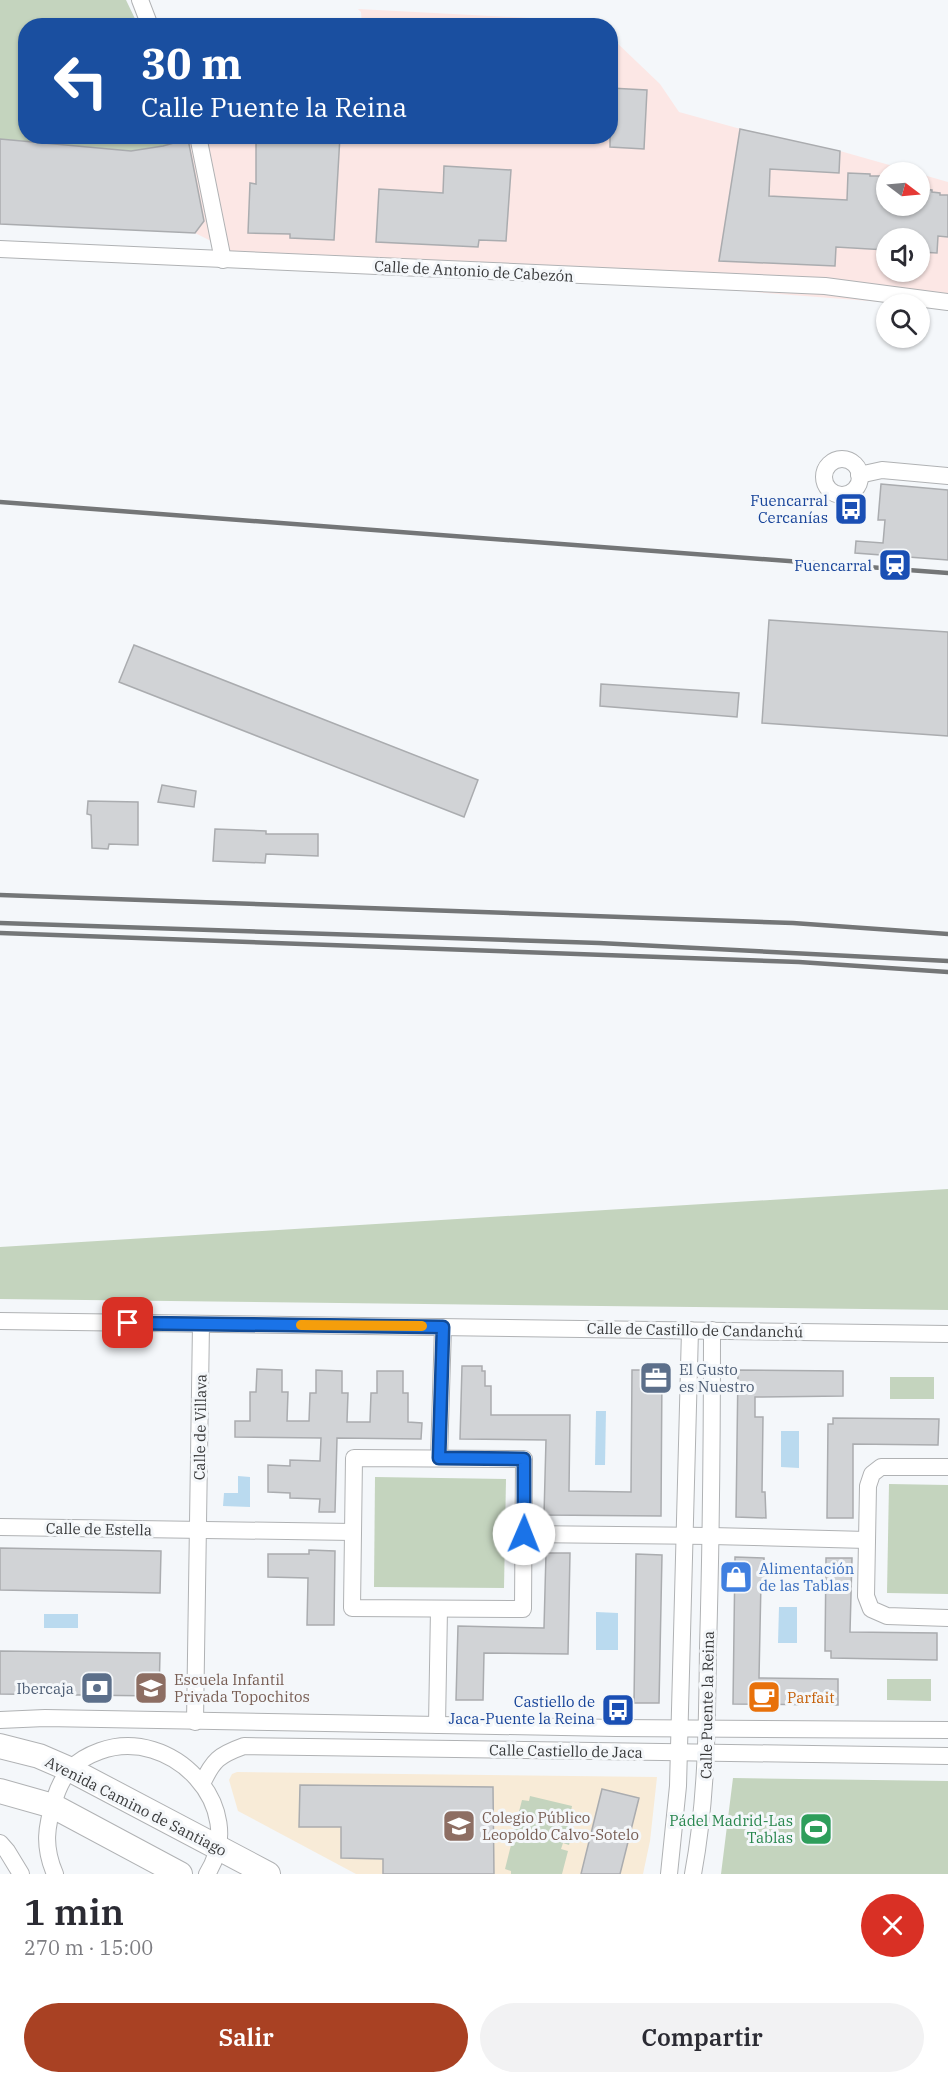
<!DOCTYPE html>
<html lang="es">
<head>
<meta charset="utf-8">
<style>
  :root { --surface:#fff; --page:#f2f2f3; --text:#2b2b33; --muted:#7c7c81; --accent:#a94123 }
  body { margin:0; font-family:"IBM Plex Serif",serif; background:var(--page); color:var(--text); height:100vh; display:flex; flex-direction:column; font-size:22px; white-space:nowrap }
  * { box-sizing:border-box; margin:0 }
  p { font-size:20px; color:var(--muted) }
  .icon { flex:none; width:33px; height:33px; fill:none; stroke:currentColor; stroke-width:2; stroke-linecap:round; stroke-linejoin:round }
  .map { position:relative; height:1874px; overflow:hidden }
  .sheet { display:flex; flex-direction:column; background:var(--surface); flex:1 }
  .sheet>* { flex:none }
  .top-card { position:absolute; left:18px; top:18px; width:600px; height:126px; border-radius:24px; box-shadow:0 2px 4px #0004; background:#1a4fa0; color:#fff; overflow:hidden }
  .needle { width:39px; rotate:106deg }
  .controls { position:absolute; left:876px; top:162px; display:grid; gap:12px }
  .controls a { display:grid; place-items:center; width:54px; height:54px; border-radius:50%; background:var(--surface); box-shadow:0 2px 4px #0004; font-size:30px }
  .pin { position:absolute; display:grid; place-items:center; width:51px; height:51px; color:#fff; margin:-26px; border-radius:12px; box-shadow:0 3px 9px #0006 }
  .me { position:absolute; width:66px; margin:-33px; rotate:1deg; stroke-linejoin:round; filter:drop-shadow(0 0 4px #0008) }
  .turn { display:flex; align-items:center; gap:21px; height:126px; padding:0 24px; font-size:27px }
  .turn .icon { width:78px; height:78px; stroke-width:2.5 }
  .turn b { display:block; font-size:42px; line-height:51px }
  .round { display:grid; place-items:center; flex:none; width:63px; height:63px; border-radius:32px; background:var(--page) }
  .headline { display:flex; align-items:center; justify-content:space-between; height:102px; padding:0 24px }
  h1 { font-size:36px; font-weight:600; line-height:45px }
  .primary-button { display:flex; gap:12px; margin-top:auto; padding:12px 24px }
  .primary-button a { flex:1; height:69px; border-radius:36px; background:var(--accent); color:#fff; font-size:24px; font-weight:600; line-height:69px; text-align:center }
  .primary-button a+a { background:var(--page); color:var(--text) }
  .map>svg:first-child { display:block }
  .industrial { fill:#fce7e5; fill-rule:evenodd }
  .education { fill:#f8ebd7 }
  .green { fill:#c4d4be }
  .water { fill:#badaef }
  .building { fill:#d1d3d6; stroke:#aaacaf; stroke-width:1.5 }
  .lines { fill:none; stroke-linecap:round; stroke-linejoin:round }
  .street-casing { stroke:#b0b2b4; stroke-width:18 }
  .secondary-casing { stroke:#b0b2b4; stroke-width:26 }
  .street { stroke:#fff; stroke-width:16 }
  .secondary { stroke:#fff; stroke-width:24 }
  .rail { stroke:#747677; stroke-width:4.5 }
  .route-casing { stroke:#114b97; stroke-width:15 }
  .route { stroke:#1a73e8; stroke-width:10 }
  .slow { stroke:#f59e0b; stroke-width:10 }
  .labels { text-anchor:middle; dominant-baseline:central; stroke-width:6; stroke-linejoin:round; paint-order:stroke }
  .street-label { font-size:15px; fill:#38393a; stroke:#f4f7fa }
  .transit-label { font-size:15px; fill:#164399; stroke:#f4f7fa; text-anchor:end }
  .service-label { font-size:15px; fill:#4e5e75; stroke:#f4f7fa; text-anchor:start }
  .shop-label { font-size:15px; fill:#366cbe; stroke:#f4f7fa; text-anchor:start }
  .education-label { font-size:15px; fill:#785e54; stroke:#f4f7fa; text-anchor:start }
  .food-label { font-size:15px; fill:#c56008; stroke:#f4f7fa; text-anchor:start }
  .leisure-label { font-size:15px; fill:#27864d; stroke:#f4f7fa; text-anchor:end }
</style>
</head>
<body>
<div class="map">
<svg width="948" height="1874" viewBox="0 0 948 1874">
  <rect width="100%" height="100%" fill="#f4f7fa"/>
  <g class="industrial">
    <polygon points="358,9 530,18 556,25 362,25 361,12"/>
    <path d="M611,40L615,41L660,84L679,112L737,128L840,151L914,172H886V206H920V174L948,182V307L233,252L195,233L0,223V139L23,141L163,146L196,136H610ZM886,238H920V272H886Z"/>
  </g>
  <polygon class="education" points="237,1772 657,1777 650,1841 643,1874 356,1874 238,1811 229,1780 232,1774"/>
  <g class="green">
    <polygon points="0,0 126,0 138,25 26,26 26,136 189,136 190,139 163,146 131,151 0,139"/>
    <polygon points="948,1189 948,1310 0,1299 0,1247"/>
    <rect x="890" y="1377" width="44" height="22"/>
    <polygon points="375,1477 506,1479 504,1588 374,1587"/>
    <polygon points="889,1484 948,1485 948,1594 887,1593"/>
    <polygon points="887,1679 931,1679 931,1701 887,1700"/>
    <polygon points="733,1778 948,1781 948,1874 721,1874"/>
    <polygon points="530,1796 572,1806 571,1811 577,1813 569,1845 563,1843 561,1849 568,1851 562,1874 511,1874 511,1871 505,1869 513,1837 519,1839 521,1833 514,1831 522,1800 529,1801"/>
  </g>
  <g class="water">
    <polygon points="596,1411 606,1411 605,1465 595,1465"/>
    <polygon points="781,1431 799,1431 799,1468 781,1467"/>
    <polygon points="238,1476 250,1477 250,1507 223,1506 224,1493 238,1493"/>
    <polygon points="779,1607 797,1607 797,1643 778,1643"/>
    <polygon points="596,1612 618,1613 618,1650 596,1650"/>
    <rect x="44" y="1614" width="34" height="14"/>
  </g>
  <g class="building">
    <polygon points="610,88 647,90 644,149 610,147"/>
    <polygon points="740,129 840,151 839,173 770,169 769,196 847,200 848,173 870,174 870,176 880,176 880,179 886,179 886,206 920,206 920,189 932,190 932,192 940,193 940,195 948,195 948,237 938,236 937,253 920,252 920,238 886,238 886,250 836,247 835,266 719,261"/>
    <polygon points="295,136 340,136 334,240 290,238 290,234 248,233 250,183 256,184 256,139 295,139"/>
    <polygon points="0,139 131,151 163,146 188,139 204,221 195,233 0,224"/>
    <polygon points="444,166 511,170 506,241 479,240 478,247 376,242 379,189 443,193"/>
    <polygon points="881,484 948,490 948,560 855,553 856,541 883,543 885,520 878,520"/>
    <polygon points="769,620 948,632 948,736 762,723"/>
    <polygon points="134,645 478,780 464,817 119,682"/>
    <polygon points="601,684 739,693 737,717 600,706"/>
    <polygon points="162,785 196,791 194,807 158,802"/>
    <polygon points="88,801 138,802 138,845 109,844 108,849 92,848 91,815 87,814"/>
    <polygon points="215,829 266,831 266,834 318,834 318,856 266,854 265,863 213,861"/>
    <polygon points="462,1366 482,1366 482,1371 485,1371 485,1386 491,1386 491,1415 570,1415 569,1491 631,1492 632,1370 662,1370 661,1516 544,1515 546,1440 460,1439"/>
    <polygon points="257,1369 282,1370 282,1392 288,1392 287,1421 309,1421 310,1393 316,1393 316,1370 342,1371 342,1393 348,1393 347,1422 370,1422 371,1393 377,1393 377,1371 403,1371 403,1393 408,1393 408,1422 422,1423 421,1439 337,1438 335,1512 319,1512 320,1499 290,1498 290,1493 268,1492 268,1465 290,1466 290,1460 320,1461 321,1438 235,1437 235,1421 250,1421 250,1392 256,1392"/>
    <polygon points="738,1370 843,1371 843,1396 755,1397 755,1417 763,1417 762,1492 765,1492 766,1518 736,1517"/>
    <polygon points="833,1418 939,1419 938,1445 853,1444 853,1518 827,1518 828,1424 833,1424"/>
    <polygon points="0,1548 161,1551 160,1593 0,1590"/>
    <polygon points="309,1550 335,1551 334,1625 307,1625 308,1578 268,1577 268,1554 309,1554"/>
    <polygon points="546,1553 570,1553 568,1654 484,1653 483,1700 456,1700 458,1626 544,1628"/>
    <polygon points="636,1554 662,1555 659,1703 634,1703"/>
    <polygon points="735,1557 764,1558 764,1582 761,1581 759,1678 838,1679 838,1705 733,1704"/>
    <polygon points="826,1558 852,1558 850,1632 937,1633 937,1660 831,1658 831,1651 825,1651"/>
    <polygon points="0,1651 160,1653 159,1696 0,1694"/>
    <polygon points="300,1785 493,1787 494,1874 383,1874 383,1859 341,1858 341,1827 299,1827"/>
    <polygon points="602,1789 639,1798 620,1874 581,1874"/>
  </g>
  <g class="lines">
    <g class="street-casing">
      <g id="street">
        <polyline points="140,0 150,26"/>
        <polyline points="198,136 223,260"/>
        <polyline points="0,249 825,286 948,302"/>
        <circle cx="842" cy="477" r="18"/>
        <polyline points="859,475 882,470 948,476"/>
        <polyline points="0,1321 948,1334"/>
        <polygon points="354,1458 524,1459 523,1609 352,1608"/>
        <polyline points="439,1458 443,1327"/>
        <polyline points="948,1467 881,1467 872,1474 868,1486 866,1596 871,1609 887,1616 948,1618"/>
        <polyline points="0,1527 353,1532"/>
        <polyline points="524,1534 711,1536 867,1540"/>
        <polyline points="0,1720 45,1718 616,1728 948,1730"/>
        <polyline points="195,1722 201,1324"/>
        <polyline points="437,1725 439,1609"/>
        <path d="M202,1784C213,1760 219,1755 244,1746L948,1756"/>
        <polyline points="0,1843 7,1851 21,1874"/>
        <path d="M55,1874C43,1846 46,1827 55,1798C63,1773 75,1760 100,1751C171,1725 250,1807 207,1874"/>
        <polyline points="669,1874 678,1786 690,1330"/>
        <path d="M693,1874C707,1799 707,1724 708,1648C711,1542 712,1436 712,1330"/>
      </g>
    </g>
    <g class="secondary-casing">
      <g id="secondary">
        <polyline points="0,1746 39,1756 69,1769 268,1874"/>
        <polyline points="0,1791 53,1806 180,1874"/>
      </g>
    </g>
    <use href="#street" class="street"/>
    <use href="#secondary" class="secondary"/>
    <g class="rail">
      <polyline points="0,502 948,573"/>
      <polyline points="0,895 793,923 948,934"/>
      <polyline points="0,923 599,943 948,961"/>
      <polyline points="0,933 799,962 948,972"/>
    </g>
  </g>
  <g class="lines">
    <g class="route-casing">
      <polyline id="route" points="128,1323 443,1327 439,1458 524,1459 524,1534"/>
    </g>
    <use href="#route" class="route"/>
    <polyline class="slow" points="301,1325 422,1326"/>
  </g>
  <defs>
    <g id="bus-square" transform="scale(1.725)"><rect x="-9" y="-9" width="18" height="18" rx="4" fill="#1a4fb4" stroke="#f4f7fa"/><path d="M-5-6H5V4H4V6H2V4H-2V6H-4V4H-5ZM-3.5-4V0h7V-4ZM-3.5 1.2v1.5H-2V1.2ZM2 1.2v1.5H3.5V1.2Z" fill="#fff"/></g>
    <g id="station-square" transform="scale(1.725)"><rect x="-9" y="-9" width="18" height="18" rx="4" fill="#1a4fb4" stroke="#f4f7fa"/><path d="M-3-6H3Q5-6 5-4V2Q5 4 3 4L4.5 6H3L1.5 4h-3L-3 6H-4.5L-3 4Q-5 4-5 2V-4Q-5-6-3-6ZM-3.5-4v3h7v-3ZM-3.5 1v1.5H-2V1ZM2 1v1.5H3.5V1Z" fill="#fff"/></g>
    <g id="office-square" transform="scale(1.725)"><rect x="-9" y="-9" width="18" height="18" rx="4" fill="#5c6f8a" stroke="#f4f7fa"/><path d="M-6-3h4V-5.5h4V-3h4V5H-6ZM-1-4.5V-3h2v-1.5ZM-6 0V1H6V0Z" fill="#fff"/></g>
    <g id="shop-square" transform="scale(1.725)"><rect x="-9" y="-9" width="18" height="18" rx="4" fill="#3f7fe0" stroke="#f4f7fa"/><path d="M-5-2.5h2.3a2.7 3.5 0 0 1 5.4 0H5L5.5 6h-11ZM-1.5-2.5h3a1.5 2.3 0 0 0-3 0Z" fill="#fff"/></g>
    <g id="bank-square" transform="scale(1.725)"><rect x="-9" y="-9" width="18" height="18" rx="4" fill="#5c6f8a" stroke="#f4f7fa"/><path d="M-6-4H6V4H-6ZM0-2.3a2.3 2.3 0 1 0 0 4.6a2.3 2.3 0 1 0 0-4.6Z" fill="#fff"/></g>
    <g id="school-square" transform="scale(1.725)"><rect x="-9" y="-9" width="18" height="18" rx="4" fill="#8d6e63" stroke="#f4f7fa"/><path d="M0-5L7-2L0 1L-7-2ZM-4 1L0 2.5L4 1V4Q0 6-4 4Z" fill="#fff"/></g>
    <g id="cafe-square" transform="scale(1.725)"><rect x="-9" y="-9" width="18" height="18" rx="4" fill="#e8710a" stroke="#f4f7fa"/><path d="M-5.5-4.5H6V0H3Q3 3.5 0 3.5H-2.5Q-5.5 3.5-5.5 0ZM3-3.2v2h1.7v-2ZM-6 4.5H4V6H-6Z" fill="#fff"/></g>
    <g id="stadium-square" transform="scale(1.725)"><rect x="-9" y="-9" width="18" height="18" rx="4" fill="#2e9e5b" stroke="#f4f7fa"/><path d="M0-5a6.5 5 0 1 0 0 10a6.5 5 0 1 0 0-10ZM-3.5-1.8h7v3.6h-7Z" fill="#fff"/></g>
  </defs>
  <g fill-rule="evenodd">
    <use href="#bus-square" x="851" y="509"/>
    <use href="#station-square" x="895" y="565"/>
    <use href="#office-square" x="656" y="1378"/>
    <use href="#shop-square" x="736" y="1577"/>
    <use href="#bank-square" x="97" y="1688"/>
    <use href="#school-square" x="151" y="1688"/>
    <use href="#cafe-square" x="764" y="1697"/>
    <use href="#bus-square" x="618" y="1710"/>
    <use href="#school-square" x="459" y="1826"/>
    <use href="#stadium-square" x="816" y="1829"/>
  </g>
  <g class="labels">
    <g class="street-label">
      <text transform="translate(474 271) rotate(3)">Calle de Antonio de Cabezón</text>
      <text transform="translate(695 1330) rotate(1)">Calle de Castillo de Candanchú</text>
      <text transform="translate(200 1427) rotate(-89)">Calle de Villava</text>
      <text transform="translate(99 1529) rotate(1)">Calle de Estella</text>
      <text transform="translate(707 1705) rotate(-89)">Calle Puente la Reina</text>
      <text transform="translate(566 1751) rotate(1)">Calle Castiello de Jaca</text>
      <text transform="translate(136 1806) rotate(27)">Avenida Camino de Santiago</text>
    </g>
    <g class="transit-label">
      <text x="828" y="500">Fuencarral<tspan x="828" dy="17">Cercanías</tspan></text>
      <text x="872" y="565">Fuencarral</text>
      <text x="595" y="1701">Castiello de<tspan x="595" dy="17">Jaca-Puente la Reina</tspan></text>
    </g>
    <g class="service-label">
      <text x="679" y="1369">El Gusto<tspan x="679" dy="17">es Nuestro</tspan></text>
      <text x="74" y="1688" text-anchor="end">Ibercaja</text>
    </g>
    <g class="shop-label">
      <text x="759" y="1568">Alimentación<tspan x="759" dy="17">de las Tablas</tspan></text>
    </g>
    <g class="education-label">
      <text x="174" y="1679">Escuela Infantil<tspan x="174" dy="17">Privada Topochitos</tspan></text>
      <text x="482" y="1817">Colegio Público<tspan x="482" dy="17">Leopoldo Calvo-Sotelo</tspan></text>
    </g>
    <g class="food-label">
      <text x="787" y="1697">Parfait</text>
    </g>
    <g class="leisure-label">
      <text x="793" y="1820">Pádel Madrid-Las<tspan x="793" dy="17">Tablas</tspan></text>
    </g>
  </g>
</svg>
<div class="controls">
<a><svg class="needle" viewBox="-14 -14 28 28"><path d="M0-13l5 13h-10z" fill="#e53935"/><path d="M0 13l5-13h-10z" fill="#7c7c81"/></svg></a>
<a><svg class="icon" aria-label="sound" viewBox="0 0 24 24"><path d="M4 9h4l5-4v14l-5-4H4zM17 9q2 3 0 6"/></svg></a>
<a><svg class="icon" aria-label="search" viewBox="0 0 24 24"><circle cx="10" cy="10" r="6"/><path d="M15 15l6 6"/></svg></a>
</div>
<div class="pin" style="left:128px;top:1323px;background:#d93025"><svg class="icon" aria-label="arrive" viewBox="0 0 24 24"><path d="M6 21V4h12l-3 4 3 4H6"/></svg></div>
<svg class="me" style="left:524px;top:1534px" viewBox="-20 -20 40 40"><circle r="19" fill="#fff"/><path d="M0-13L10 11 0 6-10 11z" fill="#1a73e8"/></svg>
<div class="top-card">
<div class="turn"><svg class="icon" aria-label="left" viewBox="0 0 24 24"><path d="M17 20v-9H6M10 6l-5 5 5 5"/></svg><div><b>30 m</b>Calle Puente la Reina</div></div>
</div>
</div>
<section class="sheet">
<div class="headline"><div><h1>1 min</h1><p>270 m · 15:00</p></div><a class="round" style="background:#d93025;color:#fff"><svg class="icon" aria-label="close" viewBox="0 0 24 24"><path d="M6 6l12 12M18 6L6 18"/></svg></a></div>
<div class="primary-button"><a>Salir</a><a>Compartir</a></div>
</section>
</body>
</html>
